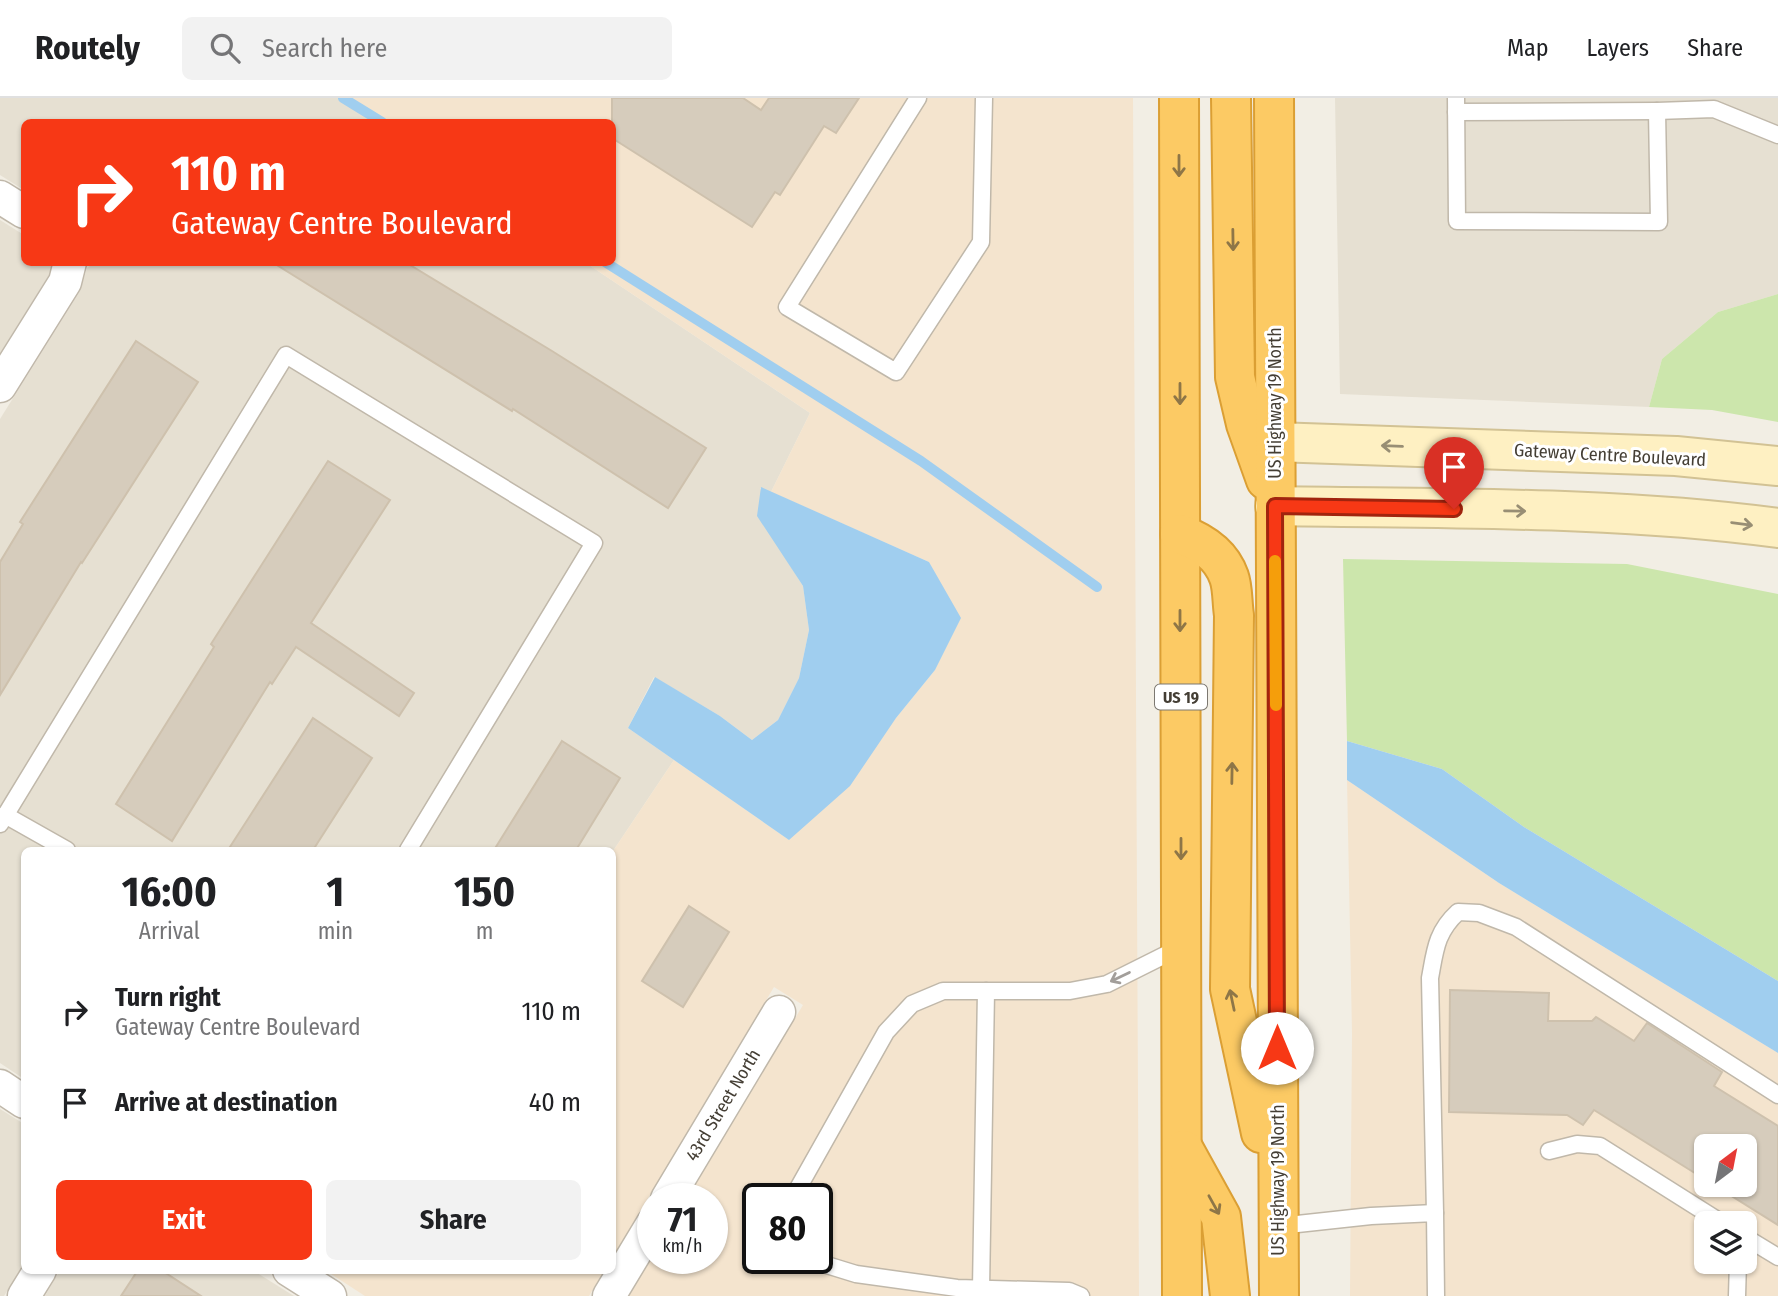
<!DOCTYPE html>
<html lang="en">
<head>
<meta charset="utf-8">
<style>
  :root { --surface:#fff; --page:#f2f2f2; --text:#202124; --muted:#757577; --line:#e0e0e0; --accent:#f73815 }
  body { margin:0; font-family:"Fira Sans Condensed",sans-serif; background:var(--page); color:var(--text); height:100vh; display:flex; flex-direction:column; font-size:26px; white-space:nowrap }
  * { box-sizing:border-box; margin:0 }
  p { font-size:23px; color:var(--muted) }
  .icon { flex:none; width:38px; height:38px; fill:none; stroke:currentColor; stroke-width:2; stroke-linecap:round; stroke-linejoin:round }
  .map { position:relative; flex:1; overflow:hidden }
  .sheet { position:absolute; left:21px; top:749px; width:595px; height:427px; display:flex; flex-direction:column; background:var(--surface); border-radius:10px; box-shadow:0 2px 5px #0004 }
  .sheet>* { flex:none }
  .hud { position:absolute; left:21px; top:21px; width:595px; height:147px; border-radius:10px; box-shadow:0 2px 5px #0004; background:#f73815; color:#fff; overflow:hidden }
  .needle { width:46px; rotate:32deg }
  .controls { position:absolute; left:1694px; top:1036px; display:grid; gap:14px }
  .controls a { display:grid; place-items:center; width:63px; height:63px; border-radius:10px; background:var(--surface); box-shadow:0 2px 5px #0004; font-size:35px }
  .speed { position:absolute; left:637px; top:1085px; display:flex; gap:14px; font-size:35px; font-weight:700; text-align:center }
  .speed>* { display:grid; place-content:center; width:91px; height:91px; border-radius:50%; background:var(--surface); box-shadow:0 2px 5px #0004; line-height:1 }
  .speed small { font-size:18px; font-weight:400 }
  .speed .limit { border:4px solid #111; border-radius:10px; background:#fff; color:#111 }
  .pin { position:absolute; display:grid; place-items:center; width:60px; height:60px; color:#fff; margin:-72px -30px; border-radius:50% 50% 50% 0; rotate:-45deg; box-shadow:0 0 7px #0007 }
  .pin .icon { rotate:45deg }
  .me { position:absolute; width:77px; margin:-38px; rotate:0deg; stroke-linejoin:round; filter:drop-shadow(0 0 5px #0008) }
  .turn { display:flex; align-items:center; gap:24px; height:147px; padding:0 35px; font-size:32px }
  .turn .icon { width:91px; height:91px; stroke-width:2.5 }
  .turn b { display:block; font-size:49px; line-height:60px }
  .eta { display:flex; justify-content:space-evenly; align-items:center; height:119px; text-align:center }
  .eta b { font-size:42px; font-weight:700; line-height:49px }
  .primary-button { display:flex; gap:14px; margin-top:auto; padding:14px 35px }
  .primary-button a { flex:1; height:80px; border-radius:10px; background:var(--accent); color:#fff; font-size:28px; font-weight:700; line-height:80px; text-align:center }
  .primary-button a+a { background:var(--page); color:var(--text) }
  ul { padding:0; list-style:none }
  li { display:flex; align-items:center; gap:21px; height:91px; padding:0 35px }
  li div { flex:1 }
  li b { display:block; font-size:26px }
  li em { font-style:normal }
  header { display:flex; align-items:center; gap:42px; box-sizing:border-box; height:98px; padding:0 35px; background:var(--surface); border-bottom:2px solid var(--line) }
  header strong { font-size:33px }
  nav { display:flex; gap:38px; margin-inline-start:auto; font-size:24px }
  .search { width:490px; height:63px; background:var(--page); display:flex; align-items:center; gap:18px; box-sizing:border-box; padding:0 24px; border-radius:10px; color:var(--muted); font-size:26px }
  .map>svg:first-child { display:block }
  .residential { fill:#e6e0d2 }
  .commercial { fill:#f4e4ce; fill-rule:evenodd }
  .green { fill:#cce6ac }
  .water { fill:#a0ceef }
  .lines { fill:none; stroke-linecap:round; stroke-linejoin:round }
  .stream { stroke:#a0ceef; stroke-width:10 }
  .building { fill:#d6ccbc; stroke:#cec1ad; stroke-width:2 }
  .lane-casing { stroke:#c0b8aa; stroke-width:19 }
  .street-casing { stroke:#c0b8aa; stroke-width:35 }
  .secondary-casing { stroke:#d2c294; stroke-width:42 }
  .highway-casing { stroke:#db9f34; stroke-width:42 }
  .lane { stroke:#fff; stroke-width:16 }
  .street { stroke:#fff; stroke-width:32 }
  .secondary { stroke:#fef0c2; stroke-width:38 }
  .highway { stroke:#fcca64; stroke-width:38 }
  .oneway { stroke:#8e7647 }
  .oneway2 { stroke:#988e74 }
  .oneway3 { stroke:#a29e9a }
  .route-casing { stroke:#a1240e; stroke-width:18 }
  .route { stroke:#f73815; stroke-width:12 }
  .slow { stroke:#f59e0b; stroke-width:12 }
  .labels { text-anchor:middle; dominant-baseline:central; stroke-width:6; stroke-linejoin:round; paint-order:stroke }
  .shield { fill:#fff; stroke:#7c7871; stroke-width:2 }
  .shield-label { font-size:16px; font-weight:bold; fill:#443e34 }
  .street-label { font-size:18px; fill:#443e34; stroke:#fff }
</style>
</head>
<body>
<header>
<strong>Routely</strong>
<div class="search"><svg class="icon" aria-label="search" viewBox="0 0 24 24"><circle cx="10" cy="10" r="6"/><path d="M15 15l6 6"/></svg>Search here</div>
<nav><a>Map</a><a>Layers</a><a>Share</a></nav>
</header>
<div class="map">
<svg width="1778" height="1198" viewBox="0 0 1778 1198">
  <rect width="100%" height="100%" fill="#f2eee4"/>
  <g class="residential">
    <polygon points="0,0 341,0 378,24 24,24 24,92 0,77"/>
    <polygon points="1335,0 1778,0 1778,196 1718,214 1662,261 1649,309 1340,296"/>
    <polygon points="0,122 24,137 24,164 52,165 49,177 0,256"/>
    <polygon points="94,165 586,165 810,315 771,394 760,390 784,458 803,488 809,532 799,580 778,622 752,642 720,618 654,579 628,630 674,662 613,753 24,752 24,981 0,965 0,321 80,193 87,170"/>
    <polygon points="0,1011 24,1026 24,1166 4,1198 0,1198"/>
    <polygon points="60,1172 254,1173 294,1198 45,1198"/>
  </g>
  <g class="commercial">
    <path d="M341,0H1133L1139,1198H629L653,1158V1160H712V1101H687L803,907L774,889L613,1159V753L674,662L789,742L896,620L935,572L933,472L929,464L771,394L810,315L586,165L612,164V24H378ZM758,1101H817V1160H758Z"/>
    <path d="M1347,682L1499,785L1778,955V1198H1350L1352,935ZM1706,1048H1745V1087H1706ZM1706,1125H1745V1164H1706Z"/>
    <polygon points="330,1172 604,1172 604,1173 589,1198 365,1198 328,1174"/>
  </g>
  <g class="green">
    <polygon points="1778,196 1778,324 1712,312 1649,309 1662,261 1718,214"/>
    <polygon points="1343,461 1627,466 1778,496 1778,883 1524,729 1442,671 1347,643"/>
  </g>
  <g class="water">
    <polygon points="761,389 929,464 961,520 935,572 896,620 850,688 789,742 628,630 655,579 720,618 752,642 778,622 799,580 809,532 803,488 757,418"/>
    <polygon points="1347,643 1442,671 1524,729 1778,883 1778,955 1499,785 1347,682"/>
  </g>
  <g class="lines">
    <g class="stream">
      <polyline points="343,0 382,24"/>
      <polyline points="605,164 921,363 1097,489"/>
    </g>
  </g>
  <g class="building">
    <polygon points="612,0 743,0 761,12 769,0 859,0 836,35 824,28 780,97 775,94 752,129 612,40"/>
    <polygon points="272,164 405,164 552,253 706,350 668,410 513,311 512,313"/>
    <polygon points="136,243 198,284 82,465 81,464 0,597 0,464 23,426 20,424"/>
    <polygon points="328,363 390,402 311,525 414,595 399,618 296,549 272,586 270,584 172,743 116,706 214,549 211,546"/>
    <polygon points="313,620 372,660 313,752 228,752"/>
    <polygon points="562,643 620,680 576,752 494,752"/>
    <polygon points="689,808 729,834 683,909 642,883"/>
    <polygon points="1450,892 1549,895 1548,923 1592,923 1596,919 1634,943 1647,925 1722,974 1714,988 1778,1028 1778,1127 1714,1087 1745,1087 1745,1048 1706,1048 1706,1082 1594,1012 1583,1027 1567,1017 1449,1014"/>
    <polygon points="138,1172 161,1172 201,1198 121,1198"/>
  </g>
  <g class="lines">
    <g class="lane-casing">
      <g id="lane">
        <polyline points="918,0 787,209 896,274 981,144 984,0"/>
        <polyline points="1456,0 1457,123 1659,124 1657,13 1714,11 1778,37"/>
        <polyline points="1456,14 1657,13"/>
        <polyline points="5,717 67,752"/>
        <polyline points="0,726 286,257 594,445 408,752"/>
        <polyline points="1549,1053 1577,1046 1600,1048 1722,1125"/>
        <polyline points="792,1101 886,934 912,906 943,893 1070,893 1107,886 1179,850"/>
        <path d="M1435,1115L1430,880C1435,853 1436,834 1458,814L1479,815L1516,829L1778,997"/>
        <polyline points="1279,1128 1371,1118 1435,1115 1436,1198"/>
        <polyline points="1745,1139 1778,1159"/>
        <polyline points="804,1160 856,1176 957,1190 1069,1193 1081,1198"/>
        <polyline points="981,1191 986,893"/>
        <polyline points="1737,1198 1738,1164"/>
      </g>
    </g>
    <g class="street-casing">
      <g id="street">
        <polyline points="0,99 24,114"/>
        <polyline points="0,288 65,184 70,164"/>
        <polyline points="0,988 24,1004"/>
        <polyline points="667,1101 779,914"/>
        <polyline points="289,1172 330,1198"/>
        <polyline points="24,1198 40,1172"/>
        <polyline points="609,1198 653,1125"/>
      </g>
    </g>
    <g class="secondary-casing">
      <g id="secondary">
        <polyline points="1275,344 1676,358 1778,368"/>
        <path d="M1275,408C1443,411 1612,408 1778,430"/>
      </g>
    </g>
    <g class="highway-casing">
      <g id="highway">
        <polyline points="1179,0 1182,1198"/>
        <polyline points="1231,0 1235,279 1246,326 1266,382"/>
        <polyline points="1274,0 1279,1198"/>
        <path d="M1180,436C1202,444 1221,456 1229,479C1233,490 1232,505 1234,517L1230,891L1261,1035"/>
        <polyline points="1184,1052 1221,1119 1230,1198"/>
      </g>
    </g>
    <use href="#lane" class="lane"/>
    <use href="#street" class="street"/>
    <use href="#secondary" class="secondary"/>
    <use href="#highway" class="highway"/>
  </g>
  <defs><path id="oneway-shaft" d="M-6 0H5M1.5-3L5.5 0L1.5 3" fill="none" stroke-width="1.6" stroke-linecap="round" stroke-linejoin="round" transform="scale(1.75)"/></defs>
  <g class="oneway">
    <use href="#oneway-shaft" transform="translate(1179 68) rotate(90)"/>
    <use href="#oneway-shaft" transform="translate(1233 142) rotate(89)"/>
    <use href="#oneway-shaft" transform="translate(1180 296) rotate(90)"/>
    <use href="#oneway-shaft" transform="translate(1180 523) rotate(90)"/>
    <use href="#oneway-shaft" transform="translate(1232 675) rotate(-89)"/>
    <use href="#oneway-shaft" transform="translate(1181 751) rotate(90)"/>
    <use href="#oneway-shaft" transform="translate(1232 902) rotate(-102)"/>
    <use href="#oneway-shaft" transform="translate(1214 1107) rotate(61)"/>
  </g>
  <g class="oneway2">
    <use href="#oneway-shaft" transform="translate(1392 348) rotate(-178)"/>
    <use href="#oneway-shaft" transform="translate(1515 413) rotate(1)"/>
    <use href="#oneway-shaft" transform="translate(1742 426) rotate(8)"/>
  </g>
  <use class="oneway3" href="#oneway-shaft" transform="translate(1120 879) rotate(154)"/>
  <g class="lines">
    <g class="route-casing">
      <polyline id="route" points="1277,950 1275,408 1454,411"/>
    </g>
    <use href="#route" class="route"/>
    <polyline class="slow" points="1275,463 1276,607"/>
  </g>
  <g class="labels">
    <rect class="shield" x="1155" y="586.5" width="52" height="25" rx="5"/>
    <g class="shield-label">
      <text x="1181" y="599">US 19</text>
    </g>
    <g class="street-label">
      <text transform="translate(1275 305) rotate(-90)">US Highway 19 North</text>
      <text transform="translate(1610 357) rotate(3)">Gateway Centre Boulevard</text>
      <text transform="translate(723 1007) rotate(-59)">43rd Street North</text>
      <text transform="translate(1278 1082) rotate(-90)">US Highway 19 North</text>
    </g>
  </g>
</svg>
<div class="controls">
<a><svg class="needle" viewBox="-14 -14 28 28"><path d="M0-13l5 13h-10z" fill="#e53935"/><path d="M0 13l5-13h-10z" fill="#757577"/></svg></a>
<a><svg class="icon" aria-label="layers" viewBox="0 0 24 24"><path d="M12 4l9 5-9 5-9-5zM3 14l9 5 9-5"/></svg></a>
</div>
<div class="speed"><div>71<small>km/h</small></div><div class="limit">80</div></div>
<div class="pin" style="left:1454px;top:411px;background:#d93025"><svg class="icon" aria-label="arrive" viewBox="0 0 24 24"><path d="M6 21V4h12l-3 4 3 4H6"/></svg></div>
<svg class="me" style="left:1277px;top:950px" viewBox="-20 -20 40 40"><circle r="19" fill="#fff"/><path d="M0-13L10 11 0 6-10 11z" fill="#f73815"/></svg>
<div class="hud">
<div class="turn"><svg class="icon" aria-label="right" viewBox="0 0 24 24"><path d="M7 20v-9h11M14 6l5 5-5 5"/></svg><div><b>110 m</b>Gateway Centre Boulevard</div></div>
</div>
<section class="sheet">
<div class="eta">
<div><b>16:00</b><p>Arrival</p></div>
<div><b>1</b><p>min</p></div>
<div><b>150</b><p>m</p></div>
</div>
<ul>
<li><svg class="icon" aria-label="right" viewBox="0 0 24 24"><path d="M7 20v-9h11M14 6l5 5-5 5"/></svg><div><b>Turn right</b><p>Gateway Centre Boulevard</p></div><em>110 m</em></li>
<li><svg class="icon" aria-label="arrive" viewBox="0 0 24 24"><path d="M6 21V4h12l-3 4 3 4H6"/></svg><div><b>Arrive at destination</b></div><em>40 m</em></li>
</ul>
<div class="primary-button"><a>Exit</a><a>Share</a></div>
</section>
</div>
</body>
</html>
